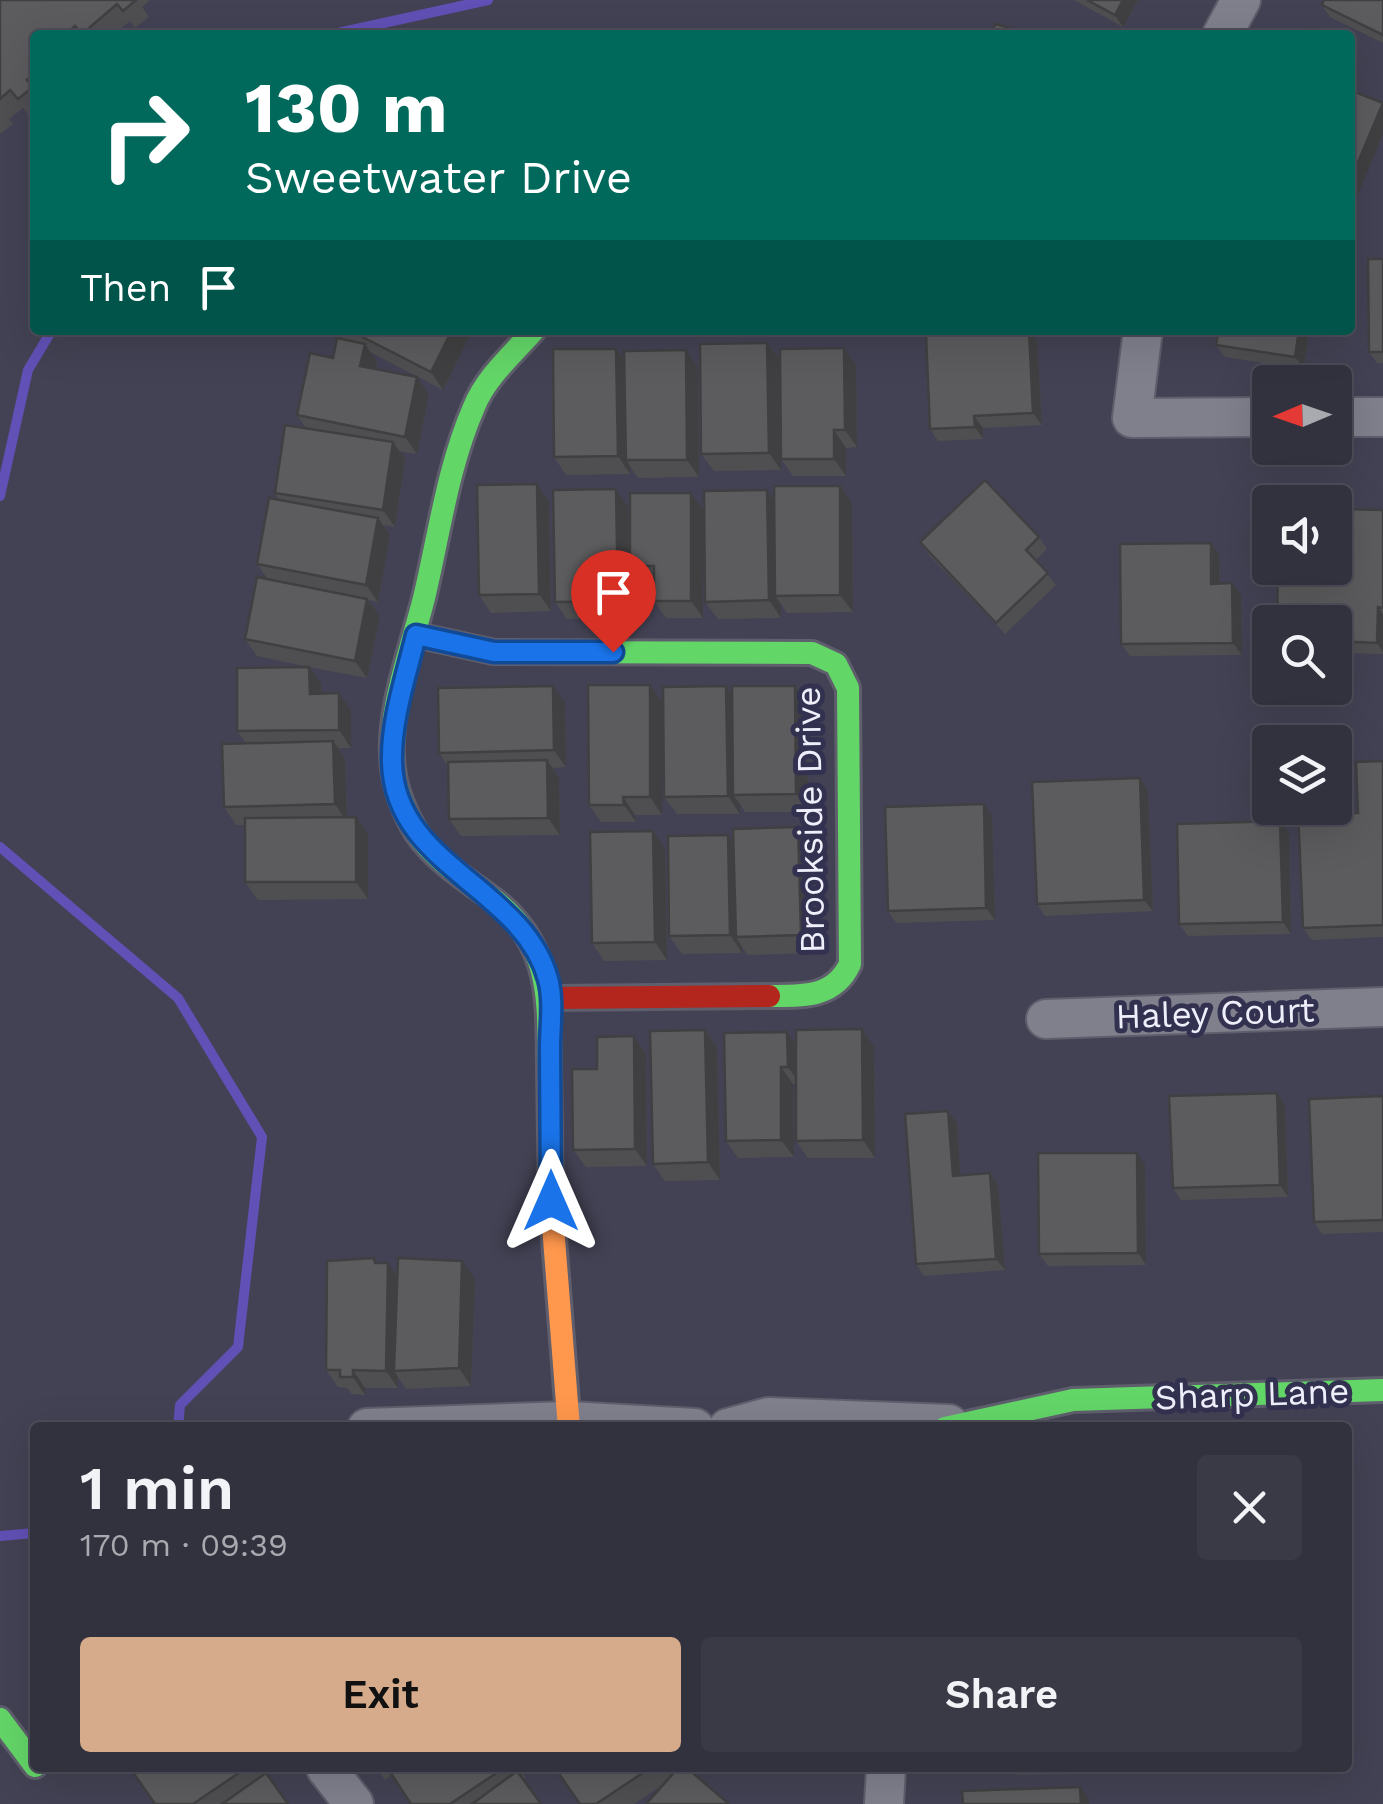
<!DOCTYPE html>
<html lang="en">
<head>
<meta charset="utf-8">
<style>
  :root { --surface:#32323f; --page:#3a3a46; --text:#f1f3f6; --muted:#a8aab0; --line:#4d4d59; --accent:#d6ab8b }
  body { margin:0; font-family:"Work Sans",sans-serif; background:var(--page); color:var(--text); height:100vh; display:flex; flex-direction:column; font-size:38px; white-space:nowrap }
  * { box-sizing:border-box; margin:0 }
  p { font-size:32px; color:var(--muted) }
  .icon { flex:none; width:55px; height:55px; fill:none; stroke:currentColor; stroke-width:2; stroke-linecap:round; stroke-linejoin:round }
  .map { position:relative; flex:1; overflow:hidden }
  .details { position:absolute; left:30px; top:1422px; width:1322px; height:350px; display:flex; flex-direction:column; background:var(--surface); border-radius:10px; box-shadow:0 10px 40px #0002,0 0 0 2px var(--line) }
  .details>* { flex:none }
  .top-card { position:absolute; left:30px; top:30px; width:1325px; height:305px; border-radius:10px; box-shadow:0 10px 40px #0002,0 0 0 2px var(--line); background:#00695c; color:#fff; overflow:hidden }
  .needle { width:65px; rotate:268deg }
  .fabs { position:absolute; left:1252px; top:365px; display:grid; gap:20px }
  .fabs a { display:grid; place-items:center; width:100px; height:100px; border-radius:10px; background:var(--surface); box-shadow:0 10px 40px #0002,0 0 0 2px var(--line); font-size:50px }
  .pin { position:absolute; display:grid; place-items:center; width:85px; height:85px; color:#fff; margin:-102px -42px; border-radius:50% 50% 50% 0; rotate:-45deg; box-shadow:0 0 10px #0007 }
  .pin .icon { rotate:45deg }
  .me { position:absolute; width:110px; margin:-55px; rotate:0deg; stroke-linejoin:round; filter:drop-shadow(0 0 8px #0008) }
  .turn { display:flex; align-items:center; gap:35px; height:210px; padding:0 50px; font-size:45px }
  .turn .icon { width:130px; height:130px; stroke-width:2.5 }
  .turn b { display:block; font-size:70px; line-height:85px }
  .then { display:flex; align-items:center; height:95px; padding:0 50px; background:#0003; gap:20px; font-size:38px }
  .round { display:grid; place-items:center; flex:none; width:105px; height:105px; border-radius:10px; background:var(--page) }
  .summary { display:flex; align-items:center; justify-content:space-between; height:170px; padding:0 50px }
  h1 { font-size:60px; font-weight:600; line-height:75px }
  .cta { display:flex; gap:20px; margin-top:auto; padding:20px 50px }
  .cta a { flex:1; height:115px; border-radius:10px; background:var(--accent); color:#111; font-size:40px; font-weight:600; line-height:115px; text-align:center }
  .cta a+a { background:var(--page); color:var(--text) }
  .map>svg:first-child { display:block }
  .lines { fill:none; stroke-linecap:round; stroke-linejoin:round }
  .stream { stroke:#6150b5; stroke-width:10 }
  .street-casing { stroke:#5f5e6c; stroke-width:42 }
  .fast-casing { stroke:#5f5e6c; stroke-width:28 }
  .slow-casing { stroke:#5f5e6c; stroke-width:28 }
  .jam-casing { stroke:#5f5e6c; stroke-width:28 }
  .street { stroke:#80808d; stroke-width:38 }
  .fast { stroke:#63d668; stroke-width:22 }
  .slow { stroke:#ff974d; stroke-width:22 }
  .jam { stroke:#b3261e; stroke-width:22 }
  .wall { fill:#4f4f51 }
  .shaded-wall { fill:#404042 }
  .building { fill:#5c5c5e; stroke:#404042; stroke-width:2.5 }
  .route-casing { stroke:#114b97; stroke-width:25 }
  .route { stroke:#1a73e8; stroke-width:18 }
  .labels { text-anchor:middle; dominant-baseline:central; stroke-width:10; stroke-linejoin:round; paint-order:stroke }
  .street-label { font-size:35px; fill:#efeffb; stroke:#333150 }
</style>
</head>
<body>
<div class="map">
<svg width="1383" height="1804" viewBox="0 0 1383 1804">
  <rect width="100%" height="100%" fill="#434254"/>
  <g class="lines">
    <g class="stream">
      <polyline points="329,35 488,0"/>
      <polyline points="0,496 28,370 52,330"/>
      <polyline points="0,847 178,998 262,1137 238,1347 180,1405 178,1428"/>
      <polyline points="0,1536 35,1533"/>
    </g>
    <g class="street-casing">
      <g id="street">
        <polyline points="1222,35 1241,0"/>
        <polyline points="1143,330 1132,418 1270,417"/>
        <polyline points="1335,417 1383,417"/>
        <polyline points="1046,1019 1383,1007"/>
        <polyline points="367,1428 569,1421 695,1428"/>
        <polyline points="728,1428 768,1417 949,1424"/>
        <polyline points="326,1768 354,1804"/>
        <polyline points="884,1804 886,1768"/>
      </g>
    </g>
    <g class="fast-casing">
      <g id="fast">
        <path d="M534,330C513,354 486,377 474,407C448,466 439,535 424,598C411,650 386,714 393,768C395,789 405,814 416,832C434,859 464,878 490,897C552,942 548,998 549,1066"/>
        <path d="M416,635L494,652L812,653L836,664L848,688L850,964C834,998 803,996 769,996"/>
        <polyline points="945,1428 1073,1400 1383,1390"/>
        <polyline points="0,1719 35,1766"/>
      </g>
    </g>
    <g class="slow-casing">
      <polyline id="slow" points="549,1066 551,1201 569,1428"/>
    </g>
    <g class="jam-casing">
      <polyline id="jam" points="551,998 769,996"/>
    </g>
    <use href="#street" class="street"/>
    <use href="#fast" class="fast"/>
    <use href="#slow" class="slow"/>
    <use href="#jam" class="jam"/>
  </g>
  <g class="wall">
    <polygon points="0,0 150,0 142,7 149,17 135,28 130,21 113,35 35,35 35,113 30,117 23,108 9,119 13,124 0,134"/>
    <polygon points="1074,0 1138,0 1123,27"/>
    <polygon points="1383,0 1383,43 1330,17 1322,5"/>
    <polygon points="1383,259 1383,363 1377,363 1369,352"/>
    <polygon points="337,330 469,330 471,333 443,390 370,352 377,362 376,369 429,395 417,454 399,451 405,459 395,527 384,525 390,535 378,602 368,600 380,616 367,678 309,667 321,684 322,694 351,711 351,748 338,748 345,758 347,817 356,817 368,835 368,899 258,900 245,882 245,825 236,825 224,807 246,743 237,731 309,667 257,656 245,639 267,578 257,564 279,500 275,493 307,429 297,415 333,358 349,341 342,338"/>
    <polygon points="1219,330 1309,330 1304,369 1225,357 1216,345"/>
    <polygon points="1037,340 1042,425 983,428 983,439 938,441 930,429"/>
    <polygon points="767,343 780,360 844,348 856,365 857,447 846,448 846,476 793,476 781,459 781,470 714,471 701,454"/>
    <polygon points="616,349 624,360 698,368 699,477 638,478 630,466 630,474 566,475 554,457"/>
    <polygon points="537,484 549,502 551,611 491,613 479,595"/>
    <polygon points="840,486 852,503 853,612 787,613 781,604 781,618 718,619 705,602 767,490 774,500"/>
    <polygon points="628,507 630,618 567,619 555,602"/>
    <polygon points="703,510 703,618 666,618 654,601 654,583 642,584 630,566"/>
    <polygon points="1383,510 1383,654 1335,653 1339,552"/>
    <polygon points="1039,537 1047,549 1036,560 1056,585 1005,634 928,554 920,542"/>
    <polygon points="1211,543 1219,555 1220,583 1232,583 1241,595 1242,655 1130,656 1121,644"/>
    <polygon points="650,685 662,702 662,815 635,815 636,822 601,822 589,805"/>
    <polygon points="726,686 732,695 795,686 807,703 808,812 745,812 740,804 740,814 677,814 664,797"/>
    <polygon points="565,703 566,767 552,768 559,778 560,835 461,836 449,819 448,766 439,753"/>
    <polygon points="1383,761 1383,937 1312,940 1303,928 1335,808 1335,791 1336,814 1358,813"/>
    <polygon points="1140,778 1148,790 1153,911 1045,916 1037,904"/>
    <polygon points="992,816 995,920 896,923 888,911"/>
    <polygon points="1280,821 1289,833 1291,934 1188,936 1179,924"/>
    <polygon points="728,835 733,842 810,844 813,953 748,955 742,947 742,953 682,954 669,936"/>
    <polygon points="665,849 667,960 604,961 592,943"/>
    <polygon points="705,1030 717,1047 720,1180 665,1181 653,1164"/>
    <polygon points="796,1044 874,1047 875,1158 808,1158 796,1141 796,1084 793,1084 794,1157 738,1158 726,1141"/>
    <polygon points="646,1054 647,1166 586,1167 573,1150 597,1069"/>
    <polygon points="1277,1093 1285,1105 1288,1197 1181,1200 1173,1188"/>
    <polygon points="1383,1096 1383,1232 1322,1234 1314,1222"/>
    <polygon points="948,1111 957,1123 960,1175 998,1185 1005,1270 924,1276 916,1264"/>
    <polygon points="1145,1165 1146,1265 1048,1266 1039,1254"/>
    <polygon points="378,1263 397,1277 475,1279 471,1386 406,1389 398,1377 398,1388 365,1388 365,1395 352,1394 347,1388 338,1387 326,1370"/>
    <polygon points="137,1768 261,1768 288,1804 155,1804"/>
    <polygon points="376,1768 519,1768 526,1778 523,1780 541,1804 411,1804 392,1775 385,1780"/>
    <polygon points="555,1768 688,1768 634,1804 580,1804"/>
    <polygon points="1011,1768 1082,1768 1082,1774 1016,1775"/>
  </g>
  <g class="shaded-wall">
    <polygon points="1123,0 1138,0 1123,27 1115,15"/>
    <polygon points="1383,103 1383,134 1354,204 1350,198 1350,181"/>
    <polygon points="452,330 469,330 471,333 443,390 431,372"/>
    <polygon points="1029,330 1037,340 1042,425 1033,413"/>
    <polygon points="1299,330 1309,330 1304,369 1295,357"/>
    <polygon points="767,343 780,360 781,470 769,453"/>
    <polygon points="365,344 377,362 372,383 360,366"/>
    <polygon points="844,348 856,365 857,447 845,430"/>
    <polygon points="616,349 629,366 626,460 630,466 630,474 618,456"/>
    <polygon points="686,350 698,368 699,477 687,460"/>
    <polygon points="417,377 429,395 417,454 405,437"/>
    <polygon points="974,416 983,428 983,439 975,427"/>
    <polygon points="834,430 846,448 846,476 834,459"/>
    <polygon points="393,442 405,459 395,527 383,510"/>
    <polygon points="537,484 549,502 551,611 539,594"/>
    <polygon points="840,486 852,503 853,612 840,595"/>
    <polygon points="616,489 628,507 630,618 618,601"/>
    <polygon points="767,490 779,508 775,596 781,604 781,618 769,600"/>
    <polygon points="691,493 703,510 703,618 691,601"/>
    <polygon points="378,518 390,535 378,602 366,585"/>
    <polygon points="1211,543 1219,555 1220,595 1211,584"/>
    <polygon points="1232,583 1241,595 1242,655 1233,643"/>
    <polygon points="367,599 380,616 367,678 355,661"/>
    <polygon points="1378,607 1383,614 1383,652 1377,643"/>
    <polygon points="309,667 321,684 322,711 310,694"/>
    <polygon points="650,685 662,702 662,815 650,797"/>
    <polygon points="553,686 565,703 566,767 554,750"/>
    <polygon points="726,686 738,704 733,795 740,804 740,814 728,796"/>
    <polygon points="795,686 807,703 808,812 796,794"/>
    <polygon points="339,693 351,711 351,748 339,730"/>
    <polygon points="333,741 345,758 347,822 335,804"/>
    <polygon points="547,760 559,778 560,835 548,818"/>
    <polygon points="1140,778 1148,790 1153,911 1144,900"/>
    <polygon points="1335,791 1337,826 1328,814 1328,808 1335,808"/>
    <polygon points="623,797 635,815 636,822 624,805"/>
    <polygon points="984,804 992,816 995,920 986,908"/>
    <polygon points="356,817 368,835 368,899 356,882"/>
    <polygon points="1280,821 1289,833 1291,934 1283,922"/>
    <polygon points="798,827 810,844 813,953 801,935"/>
    <polygon points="653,831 665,849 667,960 655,942"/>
    <polygon points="728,835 741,853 736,937 742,947 742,953 730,935"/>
    <polygon points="862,1029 874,1047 875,1158 863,1140"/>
    <polygon points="705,1030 717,1047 720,1180 708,1162"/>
    <polygon points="787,1032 799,1049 800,1084 788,1067"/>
    <polygon points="634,1036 646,1054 647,1166 635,1149"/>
    <polygon points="781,1067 793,1084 794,1157 781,1140"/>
    <polygon points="1277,1093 1285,1105 1288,1197 1280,1185"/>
    <polygon points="948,1111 957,1123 961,1188 953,1176"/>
    <polygon points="1137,1153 1145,1165 1146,1265 1138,1253"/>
    <polygon points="990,1173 998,1185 1005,1270 996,1259"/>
    <polygon points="462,1261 475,1279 471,1386 459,1368"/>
    <polygon points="388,1263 400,1281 394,1371 398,1377 398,1388 386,1371"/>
    <polygon points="353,1370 365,1388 365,1395 353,1377"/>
    <polygon points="1080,1787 1089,1799 1089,1804 1081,1804"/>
  </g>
  <g class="building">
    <polygon points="0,0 136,0 123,11 117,4 82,34 75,26 65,35 35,35 35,74 27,80 33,87 18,99 10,90 0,99"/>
    <polygon points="1087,0 1123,0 1115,15"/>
    <polygon points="1324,0 1383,0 1383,35 1322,5"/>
    <polygon points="995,24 1037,35 992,35"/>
    <polygon points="1350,90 1383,103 1350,181"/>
    <polygon points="1368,259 1383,259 1383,352 1369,352"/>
    <polygon points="349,330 452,330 431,372"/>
    <polygon points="996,330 1029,330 1033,413 974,416 975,427 930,429 926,334"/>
    <polygon points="1219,330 1299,330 1295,357 1216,345"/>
    <polygon points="337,338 365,344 360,366 417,377 405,437 297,415 310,353 333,358"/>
    <polygon points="767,343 769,453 701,454 700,344"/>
    <polygon points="844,348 845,430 834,430 834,459 781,459 780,349"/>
    <polygon points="553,349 616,349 618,456 554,457"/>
    <polygon points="686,350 687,460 626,460 624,351"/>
    <polygon points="285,425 393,442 383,510 275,493"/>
    <polygon points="985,480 1039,537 1026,550 1048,573 996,623 920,542"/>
    <polygon points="537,484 539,594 479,595 477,485"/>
    <polygon points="774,486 840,486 840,595 775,596"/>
    <polygon points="616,489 618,601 555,602 553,490"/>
    <polygon points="767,490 769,600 705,602 704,491"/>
    <polygon points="630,493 691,493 691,601 654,601 654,566 630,566"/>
    <polygon points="269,498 378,518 366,585 257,564"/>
    <polygon points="1340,509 1383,510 1383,608 1378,607 1377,643 1335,641 1335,622 1277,622 1278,568 1335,568 1335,552 1339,552"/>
    <polygon points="1211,543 1211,584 1232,583 1233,643 1121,644 1120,544"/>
    <polygon points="257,577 367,599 355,661 245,639"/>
    <polygon points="309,667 310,694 339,693 339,730 237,731 237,668"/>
    <polygon points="588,685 650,685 650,797 623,797 624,805 589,805"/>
    <polygon points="553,686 554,750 439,753 438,688"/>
    <polygon points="726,686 728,796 664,797 663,687"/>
    <polygon points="732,686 795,686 796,794 733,795"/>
    <polygon points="333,741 335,804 224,807 222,744"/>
    <polygon points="547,760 548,818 449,819 448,762"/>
    <polygon points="1383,761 1383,925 1303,928 1298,808 1328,808 1328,814 1358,813 1356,762"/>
    <polygon points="1140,778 1144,900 1037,904 1032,782"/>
    <polygon points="984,804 986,908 888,911 885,807"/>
    <polygon points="356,817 356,882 245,882 245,818"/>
    <polygon points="1280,821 1283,922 1179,924 1177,824"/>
    <polygon points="798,827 801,935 736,937 733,829"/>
    <polygon points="653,831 655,942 592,943 590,832"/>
    <polygon points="728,835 730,935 669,936 668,836"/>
    <polygon points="862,1029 863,1140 796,1141 796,1030"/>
    <polygon points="705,1030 708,1162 653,1164 650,1031"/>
    <polygon points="787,1032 788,1067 781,1067 781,1140 726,1141 724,1033"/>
    <polygon points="634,1036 635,1149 573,1150 572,1069 597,1069 597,1037"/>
    <polygon points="1277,1093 1280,1185 1173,1188 1169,1096"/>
    <polygon points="1383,1096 1383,1220 1314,1222 1309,1099"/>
    <polygon points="948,1111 953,1176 990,1173 996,1259 916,1264 905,1114"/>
    <polygon points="1038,1153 1137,1153 1138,1253 1039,1254"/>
    <polygon points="374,1258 375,1263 388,1263 386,1371 353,1370 353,1377 340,1377 340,1370 326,1370 327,1261"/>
    <polygon points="398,1258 462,1261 459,1368 394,1371"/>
    <polygon points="137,1768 246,1768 193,1804 155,1804 132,1771"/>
    <polygon points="391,1768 504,1768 450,1804 411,1804 388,1769"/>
    <polygon points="555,1768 650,1768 596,1804 580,1804"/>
    <polygon points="678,1768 687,1768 729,1804 646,1804"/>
    <polygon points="517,1771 541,1804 472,1804"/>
    <polygon points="266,1773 288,1804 222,1804"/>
    <polygon points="1080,1787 1081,1804 963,1804 962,1791"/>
  </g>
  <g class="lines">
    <g class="route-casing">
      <path id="route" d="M551,1201C551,1150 550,1099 550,1048C550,1026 554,1000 548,979C523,887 394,866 392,762C391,719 406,677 416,635L494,652H613"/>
    </g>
    <use href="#route" class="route"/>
  </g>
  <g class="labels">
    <g class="street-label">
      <text transform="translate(810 820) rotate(-91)">Brookside Drive</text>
      <text transform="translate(1215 1013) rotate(-2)">Haley Court</text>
      <text transform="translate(1252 1394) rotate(-2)">Sharp Lane</text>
    </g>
  </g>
</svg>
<div class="fabs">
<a><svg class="needle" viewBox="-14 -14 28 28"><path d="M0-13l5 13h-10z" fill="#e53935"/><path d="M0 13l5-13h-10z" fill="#a8aab0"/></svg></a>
<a><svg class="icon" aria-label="sound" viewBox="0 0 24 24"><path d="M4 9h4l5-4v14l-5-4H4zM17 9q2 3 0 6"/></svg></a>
<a><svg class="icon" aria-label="search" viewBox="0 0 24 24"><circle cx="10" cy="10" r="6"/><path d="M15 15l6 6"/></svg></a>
<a><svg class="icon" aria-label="layers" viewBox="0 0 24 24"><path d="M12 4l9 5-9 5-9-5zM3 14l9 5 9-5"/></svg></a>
</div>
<div class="pin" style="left:613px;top:652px;background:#d93025"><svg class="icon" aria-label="arrive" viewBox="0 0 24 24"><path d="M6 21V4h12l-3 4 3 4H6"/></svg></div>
<svg class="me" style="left:551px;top:1201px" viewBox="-20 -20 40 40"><path d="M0-17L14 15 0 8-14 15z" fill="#1a73e8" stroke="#fff" stroke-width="4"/></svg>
<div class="top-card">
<div class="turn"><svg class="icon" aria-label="right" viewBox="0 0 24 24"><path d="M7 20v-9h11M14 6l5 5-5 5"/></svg><div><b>130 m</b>Sweetwater Drive</div></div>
<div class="then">Then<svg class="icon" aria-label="arrive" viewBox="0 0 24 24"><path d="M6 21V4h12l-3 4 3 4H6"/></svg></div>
</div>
<section class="details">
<div class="summary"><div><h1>1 min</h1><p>170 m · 09:39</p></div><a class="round"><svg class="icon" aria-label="close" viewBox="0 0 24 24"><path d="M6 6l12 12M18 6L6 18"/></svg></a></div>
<div class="cta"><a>Exit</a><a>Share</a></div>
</section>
</div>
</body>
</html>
